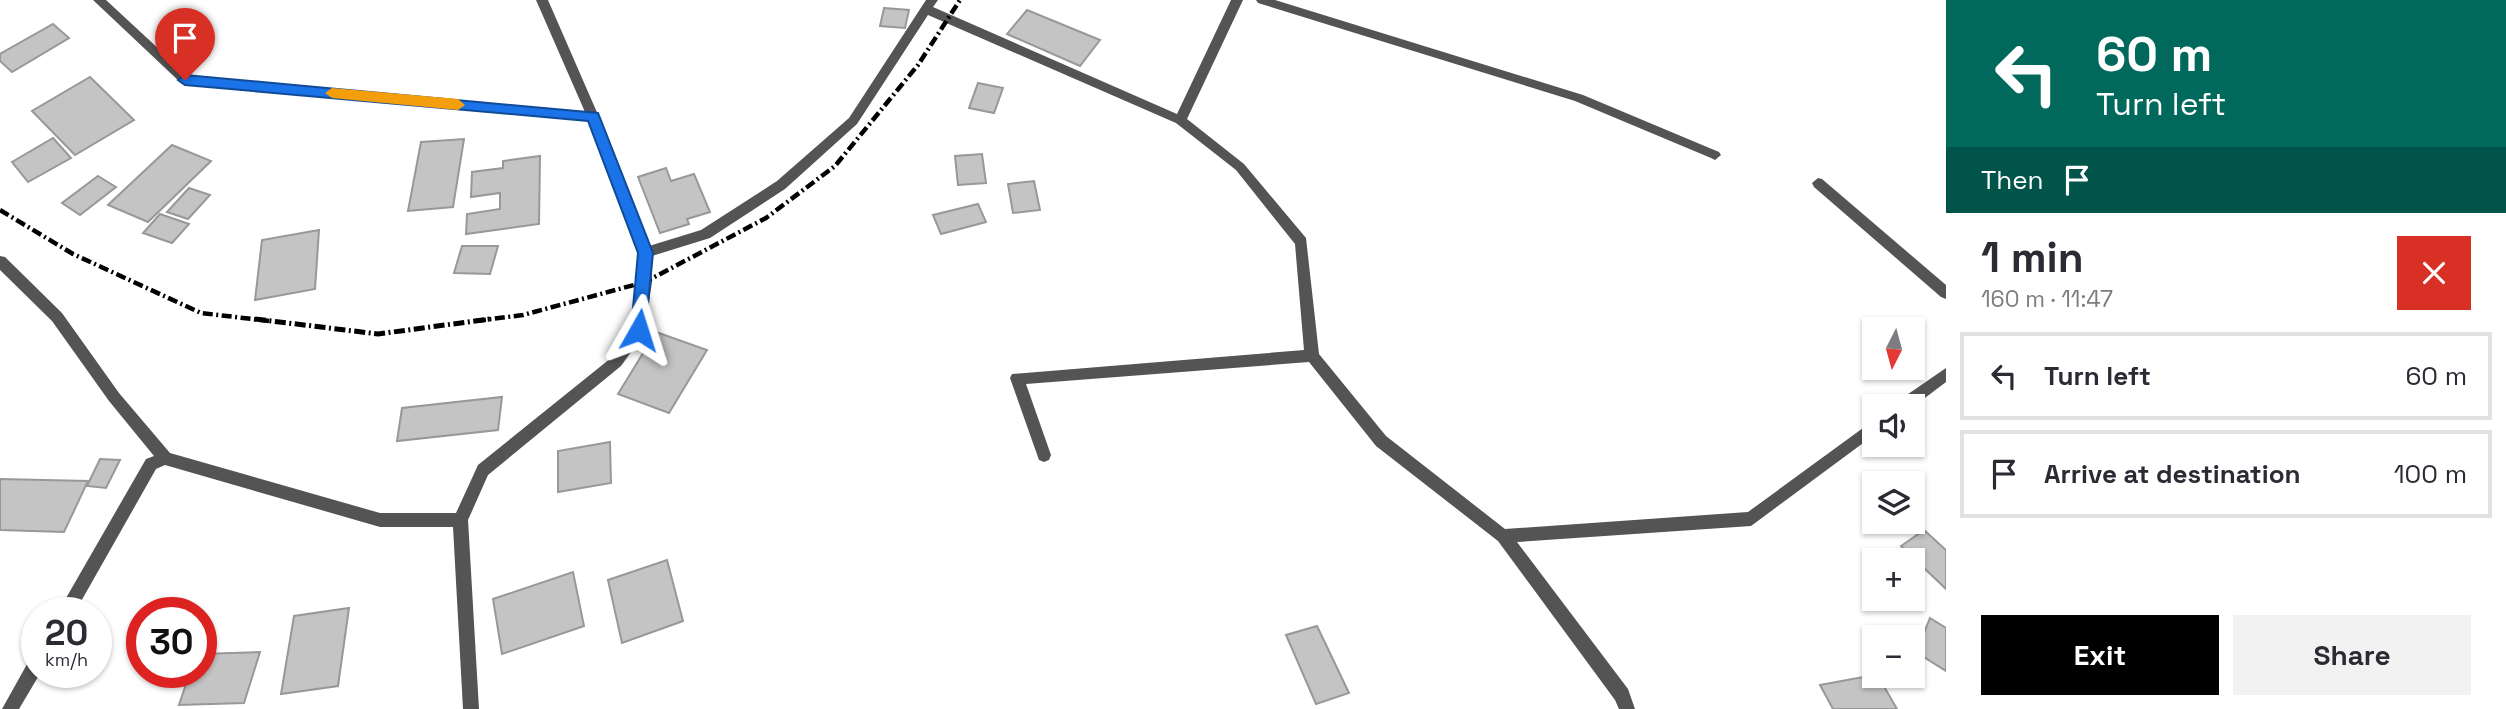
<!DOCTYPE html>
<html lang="en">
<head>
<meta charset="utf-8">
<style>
  :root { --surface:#fff; --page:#f2f2f3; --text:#2b2b33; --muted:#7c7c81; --line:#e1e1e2; --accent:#000 }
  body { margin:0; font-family:"Space Grotesk",sans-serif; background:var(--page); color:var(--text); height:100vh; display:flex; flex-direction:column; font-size:26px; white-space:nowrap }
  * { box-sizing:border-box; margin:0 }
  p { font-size:23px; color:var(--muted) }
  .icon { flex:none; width:38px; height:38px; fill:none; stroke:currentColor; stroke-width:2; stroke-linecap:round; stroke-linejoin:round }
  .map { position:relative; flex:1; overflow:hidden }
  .drawer { display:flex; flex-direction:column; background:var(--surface); width:560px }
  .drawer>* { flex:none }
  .top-card { background:#00695c; color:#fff; overflow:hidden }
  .needle { width:46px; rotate:186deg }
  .buttons { position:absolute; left:1862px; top:317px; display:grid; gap:14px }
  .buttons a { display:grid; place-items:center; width:63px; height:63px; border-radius:0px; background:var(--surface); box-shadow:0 2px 5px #0004; font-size:35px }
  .speed { position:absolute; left:21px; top:597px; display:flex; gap:14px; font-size:35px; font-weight:700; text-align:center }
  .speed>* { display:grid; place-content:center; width:91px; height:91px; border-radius:50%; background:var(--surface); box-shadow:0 2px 5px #0004; line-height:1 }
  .speed small { font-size:18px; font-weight:400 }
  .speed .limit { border:10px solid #d22; background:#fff; color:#111 }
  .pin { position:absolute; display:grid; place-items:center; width:60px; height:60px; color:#fff; margin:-72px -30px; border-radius:50% 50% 50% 0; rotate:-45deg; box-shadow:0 0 7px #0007 }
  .pin .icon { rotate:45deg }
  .me { position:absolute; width:77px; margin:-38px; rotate:6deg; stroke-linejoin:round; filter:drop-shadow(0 0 5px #0008) }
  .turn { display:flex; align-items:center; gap:24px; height:147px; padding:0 35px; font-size:32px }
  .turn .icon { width:91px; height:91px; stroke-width:2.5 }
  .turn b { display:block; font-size:49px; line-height:60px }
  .then { display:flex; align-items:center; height:66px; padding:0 35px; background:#0003; gap:14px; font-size:26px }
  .round { display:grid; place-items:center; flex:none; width:74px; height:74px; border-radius:0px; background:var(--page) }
  .head { display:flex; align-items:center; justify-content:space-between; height:119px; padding:0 35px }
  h1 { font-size:42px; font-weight:800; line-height:52px }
  .button { display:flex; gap:14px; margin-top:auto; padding:14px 35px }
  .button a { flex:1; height:80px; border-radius:0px; background:var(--accent); color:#fff; font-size:28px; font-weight:800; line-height:80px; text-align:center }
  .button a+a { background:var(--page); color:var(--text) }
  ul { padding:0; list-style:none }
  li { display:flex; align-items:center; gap:21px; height:88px; margin:0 14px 10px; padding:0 21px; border:4px solid var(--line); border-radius:0px }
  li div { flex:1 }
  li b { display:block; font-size:26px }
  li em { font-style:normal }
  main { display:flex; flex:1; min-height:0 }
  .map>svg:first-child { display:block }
  .building { fill:#c4c4c4; stroke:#989898; stroke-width:2 }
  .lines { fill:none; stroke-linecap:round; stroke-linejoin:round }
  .street { fill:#545454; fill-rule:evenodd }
  .rail-far1 { stroke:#000; stroke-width:4.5; stroke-dasharray:10 3.5 2 3.5; stroke-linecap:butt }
  .rail { stroke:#000; stroke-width:5; stroke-dasharray:11 3.5 2 3.5; stroke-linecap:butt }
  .route { fill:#1a73e8; stroke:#114b97; stroke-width:2 }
  .slow { fill:#f59e0b }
</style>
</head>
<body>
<main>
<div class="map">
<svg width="1946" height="709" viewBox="0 0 1946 709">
  <rect width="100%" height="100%" fill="#fff"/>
  <g class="building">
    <polygon points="884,8 909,10 905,28 880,26"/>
    <polygon points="1027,10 1100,40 1080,66 1007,34"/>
    <polygon points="53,24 69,38 12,72 0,61 0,54"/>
    <polygon points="90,77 134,120 75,155 32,111"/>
    <polygon points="978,83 1003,88 994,113 969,108"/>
    <polygon points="53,138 71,158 28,182 12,162"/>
    <polygon points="464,139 453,207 408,211 421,142"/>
    <polygon points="172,145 211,161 148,222 108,205"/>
    <polygon points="982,154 986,183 958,185 955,156"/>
    <polygon points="540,156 539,224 466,234 467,214 500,209 500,193 471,197 472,172 503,168 503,161"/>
    <polygon points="666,168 671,181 694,174 710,212 687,219 689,224 660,233 638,177"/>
    <polygon points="98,176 116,187 80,215 62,203"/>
    <polygon points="1034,181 1040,210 1013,213 1008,184"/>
    <polygon points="189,188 210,195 188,219 167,212"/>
    <polygon points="978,204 986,222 941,234 933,215"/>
    <polygon points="160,214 189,224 172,243 143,233"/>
    <polygon points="319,230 315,289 255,300 262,240"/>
    <polygon points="462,246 498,246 490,274 454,273"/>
    <polygon points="656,332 707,350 669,413 618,394"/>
    <polygon points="502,397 498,430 397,441 402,408"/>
    <polygon points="610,442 611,483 558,492 558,451"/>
    <polygon points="100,459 120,460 106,488 87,486"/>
    <polygon points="0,479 88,481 64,532 0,530"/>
    <polygon points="1924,530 1946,550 1946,589 1901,546"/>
    <polygon points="667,560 683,621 622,643 608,580"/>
    <polygon points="573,572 584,626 502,654 493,599"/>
    <polygon points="349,608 338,686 281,694 294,616"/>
    <polygon points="1930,618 1946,628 1946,671 1916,652"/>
    <polygon points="1317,626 1349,693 1316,704 1286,635"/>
    <polygon points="260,652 244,703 179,705 190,672 201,672 201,654"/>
    <polygon points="1874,675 1878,676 1897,709 1833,709 1820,685"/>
  </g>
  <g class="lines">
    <g class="street">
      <polygon points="93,0 106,0 188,76 585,112 536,0 548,0 599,117 649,246 701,230 777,181 849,118 926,0 938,0 933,7 1177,114 1231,0 1243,0 1187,119 1244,164 1306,238 1319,354 1386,436 1505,529 1748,512 1874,420 1874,435 1751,526 1517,542 1628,689 1635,709 1619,709 1615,700 1498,541 1376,446 1309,362 1026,384 1051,455 1049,460 1044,462 1039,460 1010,378 1012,374 1304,350 1295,244 1236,170 1176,123 928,15 857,124 785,189 710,238 652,256 652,282 644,334 621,366 488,475 468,520 479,709 463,709 453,527 380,527 165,465 156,469 75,612 58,612 146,459 154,456 109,401 52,321 0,270 0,256 5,257 62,313 119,393 170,453 380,513 456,513 478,465 611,358 632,328 638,282 638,253 588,121 185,84 181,83"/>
      <polygon points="1256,0 1275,0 1583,95 1719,152 1721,155 1715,160 1711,158 1575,101 1258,3"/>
      <polygon points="1818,178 1822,179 1946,285 1946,299 1941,297 1814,187 1812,183"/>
      <polygon points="1946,368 1946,382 1913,407 1896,406 1898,401"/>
      <polygon points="37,655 37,672 41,672 19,709 2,709 31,657"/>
    </g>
    <g class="rail-far1">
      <polyline points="0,210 73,254 201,313 269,321"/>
      <polyline points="476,321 523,315 645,282 766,218 835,166 918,65 960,0"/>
    </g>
    <polyline class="rail" points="255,319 378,334 490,319"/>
  </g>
  <polygon class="route" points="185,75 598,113 653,253 645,335 634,335 631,330 638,253 588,121 185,85 178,80"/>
  <polygon class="slow" points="332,88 458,99 465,105 458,110 332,98 325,93"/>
</svg>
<div class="buttons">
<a><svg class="needle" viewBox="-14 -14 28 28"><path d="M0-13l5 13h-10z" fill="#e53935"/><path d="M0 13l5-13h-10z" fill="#7c7c81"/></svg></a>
<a><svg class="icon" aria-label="sound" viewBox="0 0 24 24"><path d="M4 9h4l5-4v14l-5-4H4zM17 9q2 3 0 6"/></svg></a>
<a><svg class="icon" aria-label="layers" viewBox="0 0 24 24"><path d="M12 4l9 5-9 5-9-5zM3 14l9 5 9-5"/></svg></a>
<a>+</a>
<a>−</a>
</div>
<div class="speed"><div>20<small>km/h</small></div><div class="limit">30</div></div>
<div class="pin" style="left:185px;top:80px;background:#d93025"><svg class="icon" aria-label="arrive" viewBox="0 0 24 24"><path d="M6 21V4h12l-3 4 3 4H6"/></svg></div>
<svg class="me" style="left:639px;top:330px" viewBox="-20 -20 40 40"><path d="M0-17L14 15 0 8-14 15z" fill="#1a73e8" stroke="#fff" stroke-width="4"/></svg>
</div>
<section class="drawer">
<div class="top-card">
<div class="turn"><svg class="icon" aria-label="left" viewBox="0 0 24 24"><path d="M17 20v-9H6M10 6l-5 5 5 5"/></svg><div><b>60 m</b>Turn left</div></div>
<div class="then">Then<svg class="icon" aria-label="arrive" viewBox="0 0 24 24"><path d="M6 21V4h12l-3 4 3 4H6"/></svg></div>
</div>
<div class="head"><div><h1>1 min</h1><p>160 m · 11:47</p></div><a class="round" style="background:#d93025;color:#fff"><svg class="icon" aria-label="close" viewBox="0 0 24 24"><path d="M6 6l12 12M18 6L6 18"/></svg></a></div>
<ul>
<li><svg class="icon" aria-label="left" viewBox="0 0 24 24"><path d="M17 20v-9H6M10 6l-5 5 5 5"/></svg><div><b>Turn left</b></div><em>60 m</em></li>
<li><svg class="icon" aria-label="arrive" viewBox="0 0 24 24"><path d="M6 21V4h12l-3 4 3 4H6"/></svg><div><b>Arrive at destination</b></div><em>100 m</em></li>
</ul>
<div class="button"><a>Exit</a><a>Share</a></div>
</section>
</main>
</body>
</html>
